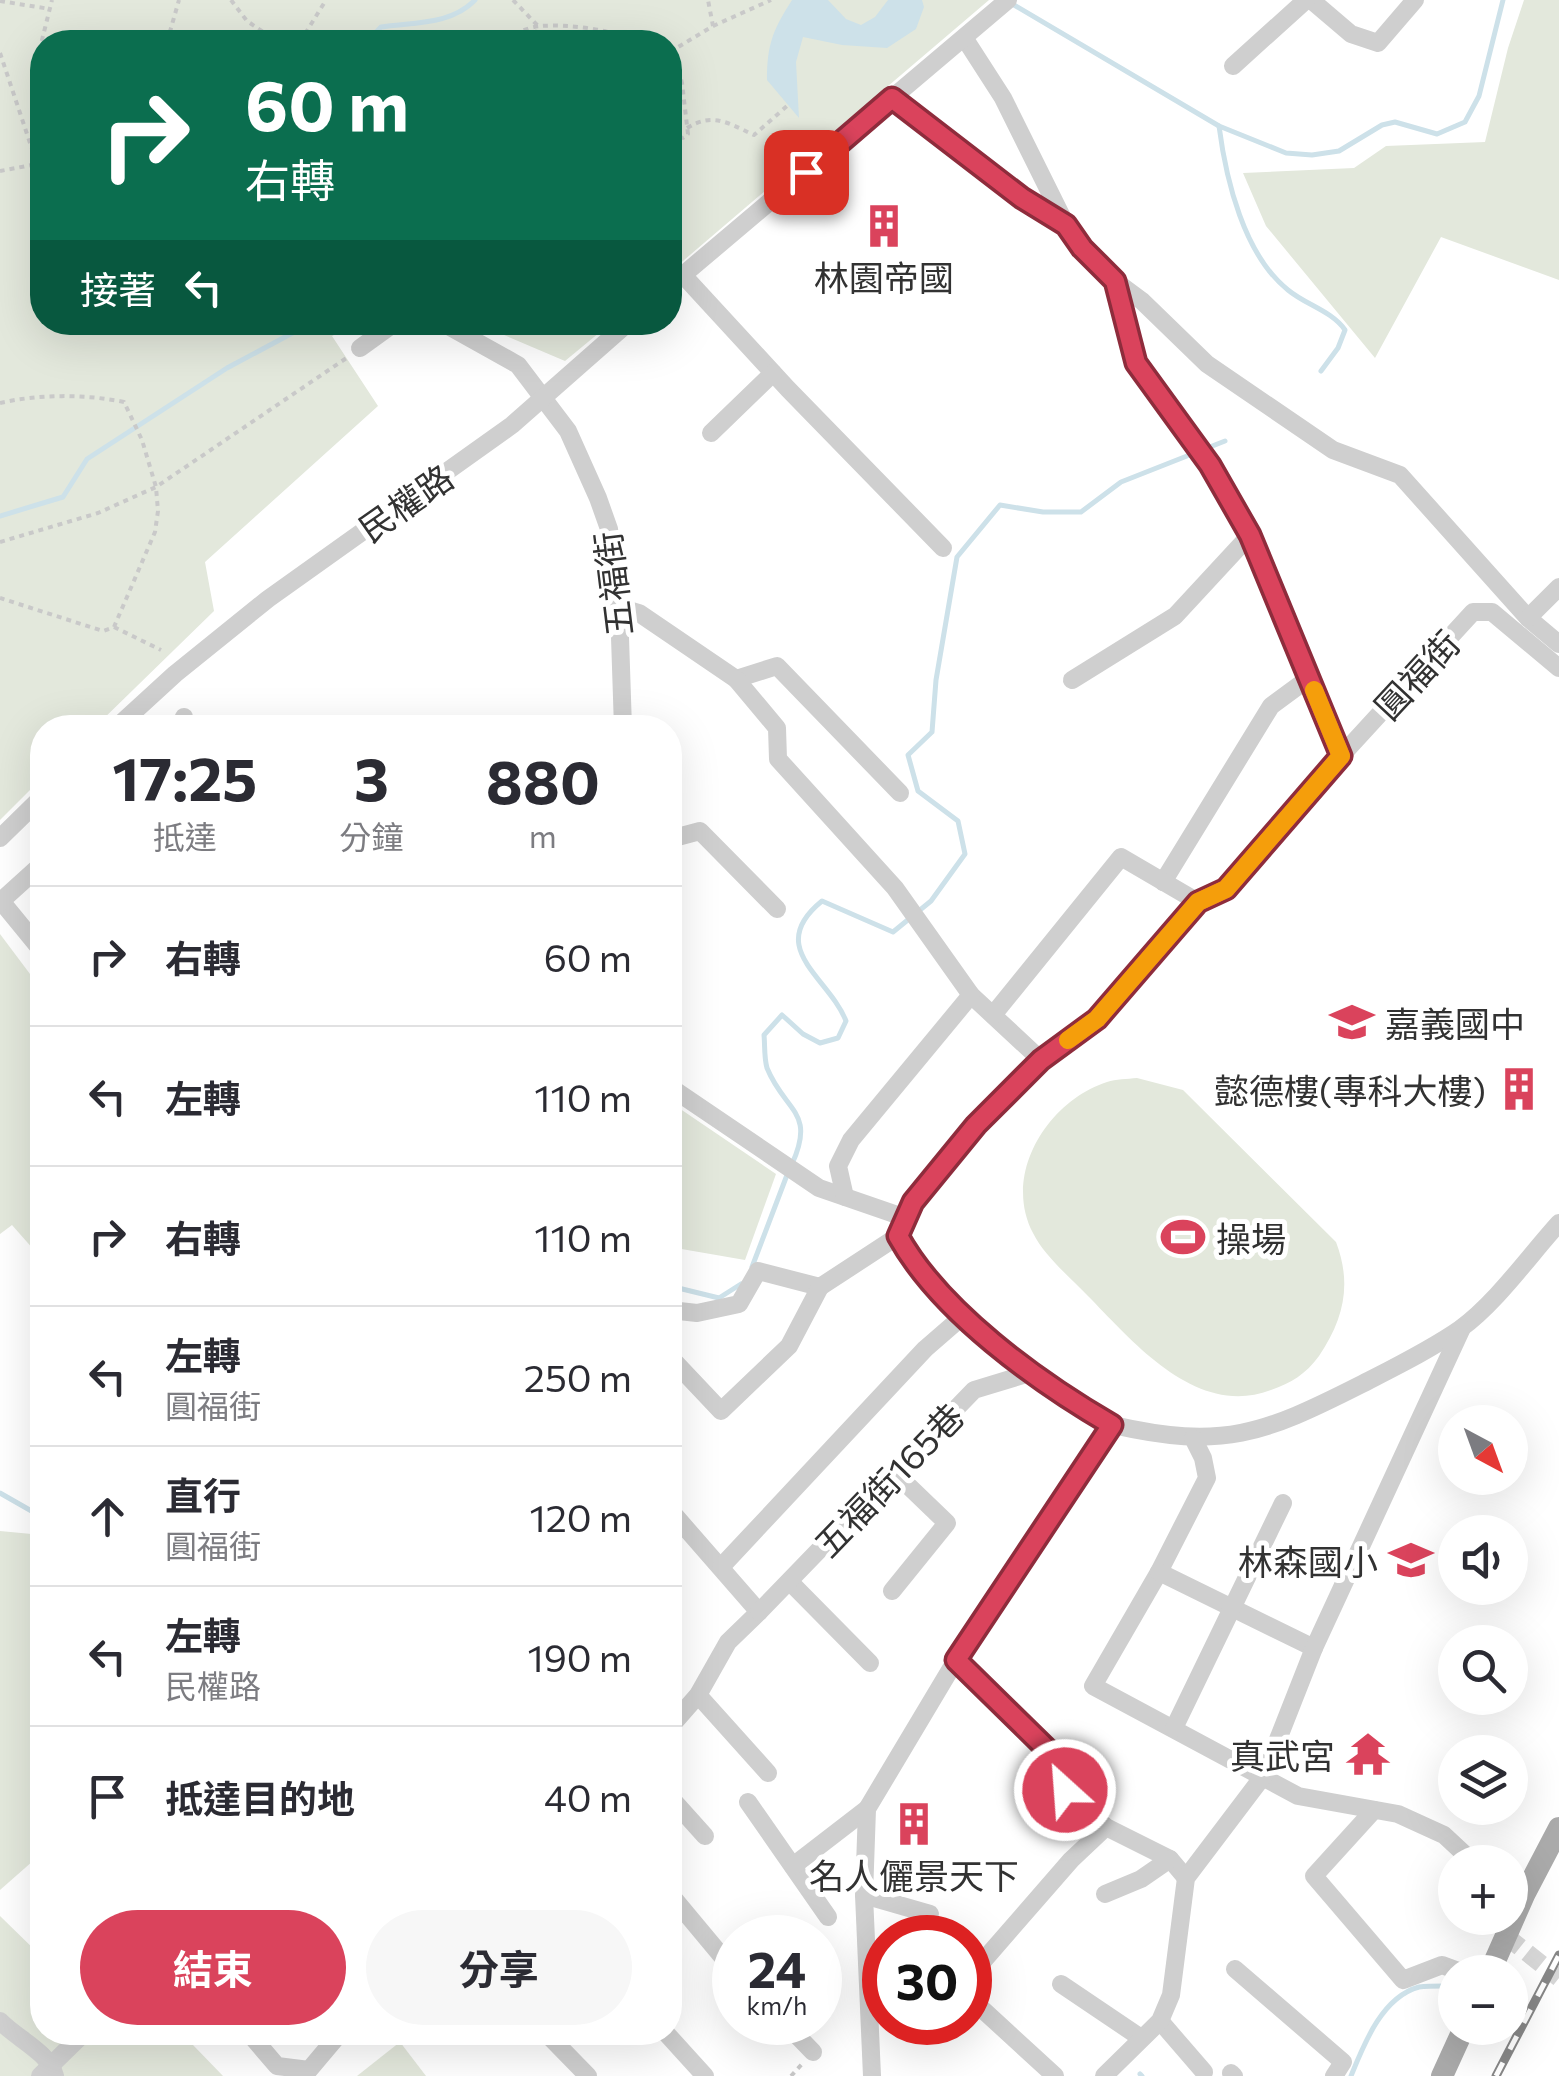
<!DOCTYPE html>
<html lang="zh-TW">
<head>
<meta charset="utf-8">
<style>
  :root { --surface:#fff; --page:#f7f7f7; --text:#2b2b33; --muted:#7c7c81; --line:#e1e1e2; --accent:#da435c }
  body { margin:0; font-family:Commissioner,"Noto Sans TC",sans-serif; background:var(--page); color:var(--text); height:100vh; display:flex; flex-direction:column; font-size:38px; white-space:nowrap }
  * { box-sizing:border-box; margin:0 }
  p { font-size:32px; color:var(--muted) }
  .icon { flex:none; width:55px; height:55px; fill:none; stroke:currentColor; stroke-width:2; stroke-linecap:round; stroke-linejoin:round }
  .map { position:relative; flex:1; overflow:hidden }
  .drawer { position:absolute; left:30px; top:715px; width:652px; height:1330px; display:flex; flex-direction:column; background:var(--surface); border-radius:40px; box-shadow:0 10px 40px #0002 }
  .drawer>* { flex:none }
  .banner { position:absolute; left:30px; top:30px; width:652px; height:305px; border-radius:40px; box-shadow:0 10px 40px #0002; background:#0b6e4f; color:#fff; overflow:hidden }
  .needle { width:65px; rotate:139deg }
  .fabs { position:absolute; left:1438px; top:1405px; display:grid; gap:20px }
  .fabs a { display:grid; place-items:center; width:90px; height:90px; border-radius:50%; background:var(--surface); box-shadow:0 10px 40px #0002; font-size:50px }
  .speed { position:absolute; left:712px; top:1915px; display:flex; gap:20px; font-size:50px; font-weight:700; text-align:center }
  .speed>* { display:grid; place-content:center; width:130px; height:130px; border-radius:50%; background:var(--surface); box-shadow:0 10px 40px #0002; line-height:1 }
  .speed small { font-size:25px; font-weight:400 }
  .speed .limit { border:15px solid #d22; background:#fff; color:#111 }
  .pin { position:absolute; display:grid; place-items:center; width:85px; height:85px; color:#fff; margin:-42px; border-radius:20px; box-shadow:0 5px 15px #0006 }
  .me { position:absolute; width:110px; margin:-55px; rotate:334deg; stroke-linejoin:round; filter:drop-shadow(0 0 8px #0008) }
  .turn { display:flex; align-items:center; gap:35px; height:210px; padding:0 50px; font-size:45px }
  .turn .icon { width:130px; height:130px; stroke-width:2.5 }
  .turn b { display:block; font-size:70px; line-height:85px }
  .then { display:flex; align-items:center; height:95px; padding:0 50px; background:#0003; gap:20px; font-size:38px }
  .eta { display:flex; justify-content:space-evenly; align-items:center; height:170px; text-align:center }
  .eta b { font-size:60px; font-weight:700; line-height:70px }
  .button { display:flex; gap:20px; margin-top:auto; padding:20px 50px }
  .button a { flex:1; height:115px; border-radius:60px; background:var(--accent); color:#fff; font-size:40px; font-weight:700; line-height:115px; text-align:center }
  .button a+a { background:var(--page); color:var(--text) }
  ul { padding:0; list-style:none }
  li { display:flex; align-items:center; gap:30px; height:140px; padding:0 50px; border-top:2px solid var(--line) }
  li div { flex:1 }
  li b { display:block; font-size:38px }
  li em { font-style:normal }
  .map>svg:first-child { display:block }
  .green { fill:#e3e8dc }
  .water { fill:#cde1e9 }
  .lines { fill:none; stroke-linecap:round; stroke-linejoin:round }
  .stream { stroke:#cde1e9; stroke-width:5 }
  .minor-tunnel { stroke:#d6d6d6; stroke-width:18; stroke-dasharray:18 9; stroke-linecap:butt }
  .path { stroke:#c9c9c9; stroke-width:4; stroke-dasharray:5 5; stroke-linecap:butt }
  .minor { stroke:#cfcfcf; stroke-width:18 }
  .major { stroke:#aaa; stroke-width:22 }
  .rail-casing { stroke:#878787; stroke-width:9 }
  .rail { stroke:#fff; stroke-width:5; stroke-dasharray:15; stroke-linecap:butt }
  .route-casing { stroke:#8e2c3c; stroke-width:25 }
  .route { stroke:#da435c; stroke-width:18 }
  .slow { stroke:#f59e0b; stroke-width:18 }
  .labels { text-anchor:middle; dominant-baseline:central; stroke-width:10; stroke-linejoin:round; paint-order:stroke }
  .poi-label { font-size:35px; fill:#323232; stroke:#fff; text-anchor:end }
  .street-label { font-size:35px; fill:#323232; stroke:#fff }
</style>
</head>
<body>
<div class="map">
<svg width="1559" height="2076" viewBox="0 0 1559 2076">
  <rect width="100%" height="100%" fill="#fff"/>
  <g class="green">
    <polygon points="0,0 989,0 670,272 670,42 42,42 42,322 357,323 332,336 378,406 205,562 214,611 95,727 42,728 42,778 0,820"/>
    <polygon points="1524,0 1559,0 1559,280 1441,237 1375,358 1266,226 1243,173 1354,168 1386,146 1485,142 1508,48"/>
    <polygon points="476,323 611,323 565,361"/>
    <polygon points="0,934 42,990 42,1259 12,1225 0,1234"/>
    <path d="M1137,1078L1183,1090L1336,1242C1352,1284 1344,1319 1319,1356C1306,1374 1291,1383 1271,1390C1197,1418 1135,1344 1088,1296C1070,1277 1045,1257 1033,1233C1002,1174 1048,1101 1107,1082C1116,1079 1127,1079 1137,1078Z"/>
    <polygon points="670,1102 776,1174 745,1260 670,1247"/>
    <polygon points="0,1531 42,1535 42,1853 0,1890"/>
    <polygon points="0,1916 42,1957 42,2032 121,2033 132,2043 193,2045 223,2076 0,2076"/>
    <polygon points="400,2042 426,2076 357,2076"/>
  </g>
  <path class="water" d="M792,0H828L846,19L861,25L875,17L888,0H922L924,7L916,29L887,48L842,45L803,37L796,62L799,118L767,80C767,44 773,30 792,0Z"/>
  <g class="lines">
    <g class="stream">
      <polyline points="1009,2 1219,126 1286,153 1312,155 1339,151 1382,125 1395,122 1437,134 1465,122 1479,96 1503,0"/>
      <path d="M367,42L381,27C414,22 451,25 475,0"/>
      <path d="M1219,126C1226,180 1244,255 1288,290C1306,305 1332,311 1345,330L1338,348L1321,371"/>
      <polyline points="0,516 63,497 87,459 227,368 313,322"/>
      <path d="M792,1164C816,1111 785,1112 767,1068C764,1058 765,1045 764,1035L782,1015L803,1034L820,1043L838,1038L846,1021C829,977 764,948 822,901L893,932L931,901L965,854L958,821L918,791L908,755L932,732L936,680L957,557L1000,505L1043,512H1081L1121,482L1225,441"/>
      <polyline points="752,1267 787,1175"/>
      <polyline points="670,1286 719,1298 741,1284"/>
      <polyline points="0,1493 42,1517"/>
      <polyline points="1140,2074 1142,2076"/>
      <path d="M1351,2076C1364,2044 1382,1997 1419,1987C1427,1986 1436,1986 1444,1986"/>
    </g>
    <polyline class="minor-tunnel" points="1506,1936 1559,1978"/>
    <g class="path">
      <polyline points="231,0 247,21 278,42"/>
      <polyline points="513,0 538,26 535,42"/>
      <polyline points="0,1 50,9"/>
      <polyline points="713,26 771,0"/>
      <polyline points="167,42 179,0"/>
      <polyline points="300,42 326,0"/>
      <path d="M496,42C509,37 526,27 541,26C568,24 612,29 635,42"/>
      <polyline points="670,52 713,26 708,0"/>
      <polyline points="0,53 37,164 0,171"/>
      <polyline points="42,58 38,56 52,0"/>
      <path d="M687,128C713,112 728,123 754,135L787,106"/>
      <polyline points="670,133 683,138 688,134 682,83 674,51"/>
      <path d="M0,403C39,394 85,394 124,402L142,440L156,487L158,511L155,532L114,627L103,631L0,598"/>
      <polyline points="0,542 98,513 156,487 348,357"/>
      <polyline points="114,627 161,650"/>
      <polyline points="791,2076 803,2063"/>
    </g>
    <g class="minor">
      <polyline points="1311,0 1351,34 1378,43 1415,0"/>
      <polyline points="965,39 1003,98 1066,225"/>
      <polyline points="1233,66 1306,0"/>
      <polyline points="892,98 1021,198 1066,225 1082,248 1115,281 1142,301 1207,364 1333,450 1400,475 1528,618 1559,644"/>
      <polyline points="683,275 788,389 943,548"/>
      <polyline points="1115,281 1136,363 1210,465 1250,535 1341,756 1473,612 1492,612 1559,668"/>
      <polyline points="670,286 1008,0"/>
      <polyline points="441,322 518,365 568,431 598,498 609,529 619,607 623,728"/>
      <polyline points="360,348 396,322"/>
      <polyline points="711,433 773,373"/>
      <polyline points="619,607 639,613 736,679 777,666 900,793"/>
      <polyline points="1528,618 1559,587"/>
      <polyline points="736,679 777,728 778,759 895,888 971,995 1041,1060"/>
      <polyline points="1072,680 1175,616 1250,535"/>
      <polyline points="116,728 175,674 268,599 512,425 629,322"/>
      <polyline points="179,728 184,717"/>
      <polyline points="0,838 42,797"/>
      <polyline points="670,839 700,831 777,909"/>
      <polyline points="1163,882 1271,706 1309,678"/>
      <polyline points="1,901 42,951"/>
      <polyline points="0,902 42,864"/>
      <polyline points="993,1015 1121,857 1198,902"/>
      <polyline points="670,1087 819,1188 906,1218"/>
      <polyline points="845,1197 838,1166 851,1140 971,995"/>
      <polyline points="670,1310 697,1313 739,1304 758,1271 820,1287 898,1236"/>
      <polyline points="670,1357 721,1411 789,1346 820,1287"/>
      <path d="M1113,1425C1223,1450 1263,1434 1360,1385C1393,1368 1430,1350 1460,1329C1496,1303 1529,1256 1559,1223"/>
      <polyline points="1193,1438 1203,1458 1207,1478 1159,1572 1093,1686 1298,1796 1398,1814 1444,1835 1473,1862"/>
      <polyline points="670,1510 759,1612 728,1642 698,1695 670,1727"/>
      <polyline points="721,1567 925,1349 963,1316"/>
      <polyline points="1159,1572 1314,1648"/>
      <polyline points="790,1582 870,1663"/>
      <polyline points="892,1591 947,1523 895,1473"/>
      <polyline points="759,1612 974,1390 1033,1372"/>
      <polyline points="956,1660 1057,1759 1065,1790 1106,1827 1170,1859 1186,1878"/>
      <polyline points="698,1695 768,1773"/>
      <polyline points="1174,1728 1283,1503"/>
      <polyline points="670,1797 705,1836"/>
      <polyline points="748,1802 828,1917"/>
      <polyline points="1374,1810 1314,1876 1403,1980 1442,1965 1461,1972"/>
      <polyline points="793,1866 867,1809"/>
      <polyline points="670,1894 735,1972"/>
      <polyline points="1105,1894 1141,1879 1170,1859"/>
      <polyline points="864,1895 930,1914"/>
      <polyline points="1235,1969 1343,2062 1334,2076"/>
      <polyline points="970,1976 1071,1860 1106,1827"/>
      <polyline points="1061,1984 1141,2038"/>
      <polyline points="970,1998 1055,2076"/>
      <path d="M0,2021C17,2039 49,2052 55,2076"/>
      <polyline points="1160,2021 1204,2072"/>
      <polyline points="784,2022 813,2052"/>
      <polyline points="248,2032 277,2066 309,2070 341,2032"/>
      <polyline points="545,2032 588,2076"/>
      <polyline points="665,2032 705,2076"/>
      <polyline points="1231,2073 1234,2076"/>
      <polyline points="40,2076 85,2032"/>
      <path d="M872,2076L864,1895L867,1809L956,1660L1113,1425C1038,1382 940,1312 898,1236L913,1202L975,1125L1041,1060L1097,1019L1198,902L1226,889L1341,756"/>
      <polyline points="1104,2076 1160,2021 1171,1995 1186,1878 1264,1775 1314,1648 1462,1328"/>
    </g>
    <g class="major">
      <polyline points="1490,1972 1524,1895 1559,1828"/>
      <polyline points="1442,2076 1464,2028"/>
    </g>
    <g class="rail-casing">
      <polyline id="rail" points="1496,2076 1559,1955"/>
    </g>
    <use href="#rail" class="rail"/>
  </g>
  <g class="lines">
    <g class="route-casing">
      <path id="route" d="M806,172L892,98L1022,198L1066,225L1082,248L1115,281L1136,363L1210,465L1250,535L1341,756L1226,889L1198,902L1097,1019L1041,1060L976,1125L913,1202L898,1236C940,1312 1038,1382 1112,1425L956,1660L1057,1759L1065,1790"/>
    </g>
    <use href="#route" class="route"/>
    <polyline class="slow" points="1068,1040 1097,1019 1198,902 1226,889 1341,756 1314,690"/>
  </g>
  <defs>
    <g id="building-bare" transform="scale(3.45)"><path d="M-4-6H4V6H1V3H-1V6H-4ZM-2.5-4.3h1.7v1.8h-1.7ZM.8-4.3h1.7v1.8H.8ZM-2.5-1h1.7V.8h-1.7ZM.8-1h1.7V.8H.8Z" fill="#da435c" stroke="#fff" stroke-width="2.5" paint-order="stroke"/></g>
    <g id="school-bare" transform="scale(3.45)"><path d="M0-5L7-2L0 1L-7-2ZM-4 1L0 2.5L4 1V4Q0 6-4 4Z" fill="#da435c" stroke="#fff" stroke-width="2.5" paint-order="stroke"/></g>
    <g id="stadium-bare" transform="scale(3.45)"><path d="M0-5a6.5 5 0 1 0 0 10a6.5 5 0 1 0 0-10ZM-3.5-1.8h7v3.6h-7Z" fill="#da435c" stroke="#fff" stroke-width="2.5" paint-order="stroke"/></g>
    <g id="temple-bare" transform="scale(3.45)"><path d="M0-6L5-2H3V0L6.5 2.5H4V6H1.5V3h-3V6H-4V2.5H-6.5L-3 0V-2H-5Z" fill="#da435c" stroke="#fff" stroke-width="2.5" paint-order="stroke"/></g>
  </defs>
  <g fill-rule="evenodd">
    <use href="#building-bare" x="884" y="226"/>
    <use href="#school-bare" x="1352" y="1022"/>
    <use href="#building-bare" x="1519" y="1089"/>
    <use href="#stadium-bare" x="1183" y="1237"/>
    <use href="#school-bare" x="1411" y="1560"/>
    <use href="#temple-bare" x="1368" y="1754"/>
    <use href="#building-bare" x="914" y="1824"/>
  </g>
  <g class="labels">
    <g class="poi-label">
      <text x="884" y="276" text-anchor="middle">林園帝國</text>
      <text x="1385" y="1022" text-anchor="start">嘉義國中</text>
      <text x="1486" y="1089">懿德樓(專科大樓)</text>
      <text x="1216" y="1237" text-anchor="start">操場</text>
      <text x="1378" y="1560">林森國小</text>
      <text x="1335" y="1754">真武宮</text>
      <text x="914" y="1874" text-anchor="middle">名人儷景天下</text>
    </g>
    <g class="street-label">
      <text transform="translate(405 502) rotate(-35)">民權路</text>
      <text transform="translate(612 584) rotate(-97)">五福街</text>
      <text transform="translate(1416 674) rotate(-47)">圓福街</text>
      <text transform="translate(888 1479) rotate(-46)">五福街165巷</text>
    </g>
  </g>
</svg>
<div class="fabs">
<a><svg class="needle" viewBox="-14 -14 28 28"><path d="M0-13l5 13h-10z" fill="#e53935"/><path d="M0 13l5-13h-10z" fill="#7c7c81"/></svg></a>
<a><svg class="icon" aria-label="sound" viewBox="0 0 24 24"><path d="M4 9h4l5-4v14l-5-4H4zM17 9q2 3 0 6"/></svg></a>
<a><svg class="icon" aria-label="search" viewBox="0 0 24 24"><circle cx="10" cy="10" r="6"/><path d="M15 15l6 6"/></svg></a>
<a><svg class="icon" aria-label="layers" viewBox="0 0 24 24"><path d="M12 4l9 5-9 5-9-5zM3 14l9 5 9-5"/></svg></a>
<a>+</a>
<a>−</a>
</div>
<div class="speed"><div>24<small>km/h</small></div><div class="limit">30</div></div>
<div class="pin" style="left:806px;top:172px;background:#d93025"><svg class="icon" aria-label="arrive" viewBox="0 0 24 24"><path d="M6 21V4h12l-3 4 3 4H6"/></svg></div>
<svg class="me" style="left:1065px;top:1790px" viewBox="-20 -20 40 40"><circle r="17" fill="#da435c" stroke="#fff" stroke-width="3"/><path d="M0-11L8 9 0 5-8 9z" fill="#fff"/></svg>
<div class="banner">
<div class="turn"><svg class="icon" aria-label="right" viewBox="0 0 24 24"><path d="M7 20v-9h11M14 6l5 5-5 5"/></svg><div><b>60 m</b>右轉</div></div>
<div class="then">接著<svg class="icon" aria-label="left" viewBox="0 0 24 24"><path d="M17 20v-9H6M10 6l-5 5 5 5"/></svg></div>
</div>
<section class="drawer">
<div class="eta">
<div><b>17:25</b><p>抵達</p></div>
<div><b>3</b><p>分鐘</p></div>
<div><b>880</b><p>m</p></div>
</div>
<ul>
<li><svg class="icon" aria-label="right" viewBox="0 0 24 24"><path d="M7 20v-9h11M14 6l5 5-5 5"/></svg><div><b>右轉</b></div><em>60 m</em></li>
<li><svg class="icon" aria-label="left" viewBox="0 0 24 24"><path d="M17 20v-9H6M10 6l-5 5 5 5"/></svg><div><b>左轉</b></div><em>110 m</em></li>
<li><svg class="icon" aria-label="right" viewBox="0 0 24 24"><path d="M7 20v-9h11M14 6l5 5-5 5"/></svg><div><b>右轉</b></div><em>110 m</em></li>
<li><svg class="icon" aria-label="left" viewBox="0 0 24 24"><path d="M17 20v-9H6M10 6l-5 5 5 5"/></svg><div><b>左轉</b><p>圓福街</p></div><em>250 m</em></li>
<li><svg class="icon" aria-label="ahead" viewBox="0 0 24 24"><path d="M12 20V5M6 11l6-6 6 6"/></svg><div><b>直行</b><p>圓福街</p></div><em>120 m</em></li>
<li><svg class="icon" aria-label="left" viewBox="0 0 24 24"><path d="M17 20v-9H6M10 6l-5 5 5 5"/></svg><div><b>左轉</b><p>民權路</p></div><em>190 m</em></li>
<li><svg class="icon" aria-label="arrive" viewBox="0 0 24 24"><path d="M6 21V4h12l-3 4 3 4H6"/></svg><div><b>抵達目的地</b></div><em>40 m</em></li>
</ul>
<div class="button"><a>結束</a><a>分享</a></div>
</section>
</div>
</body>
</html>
